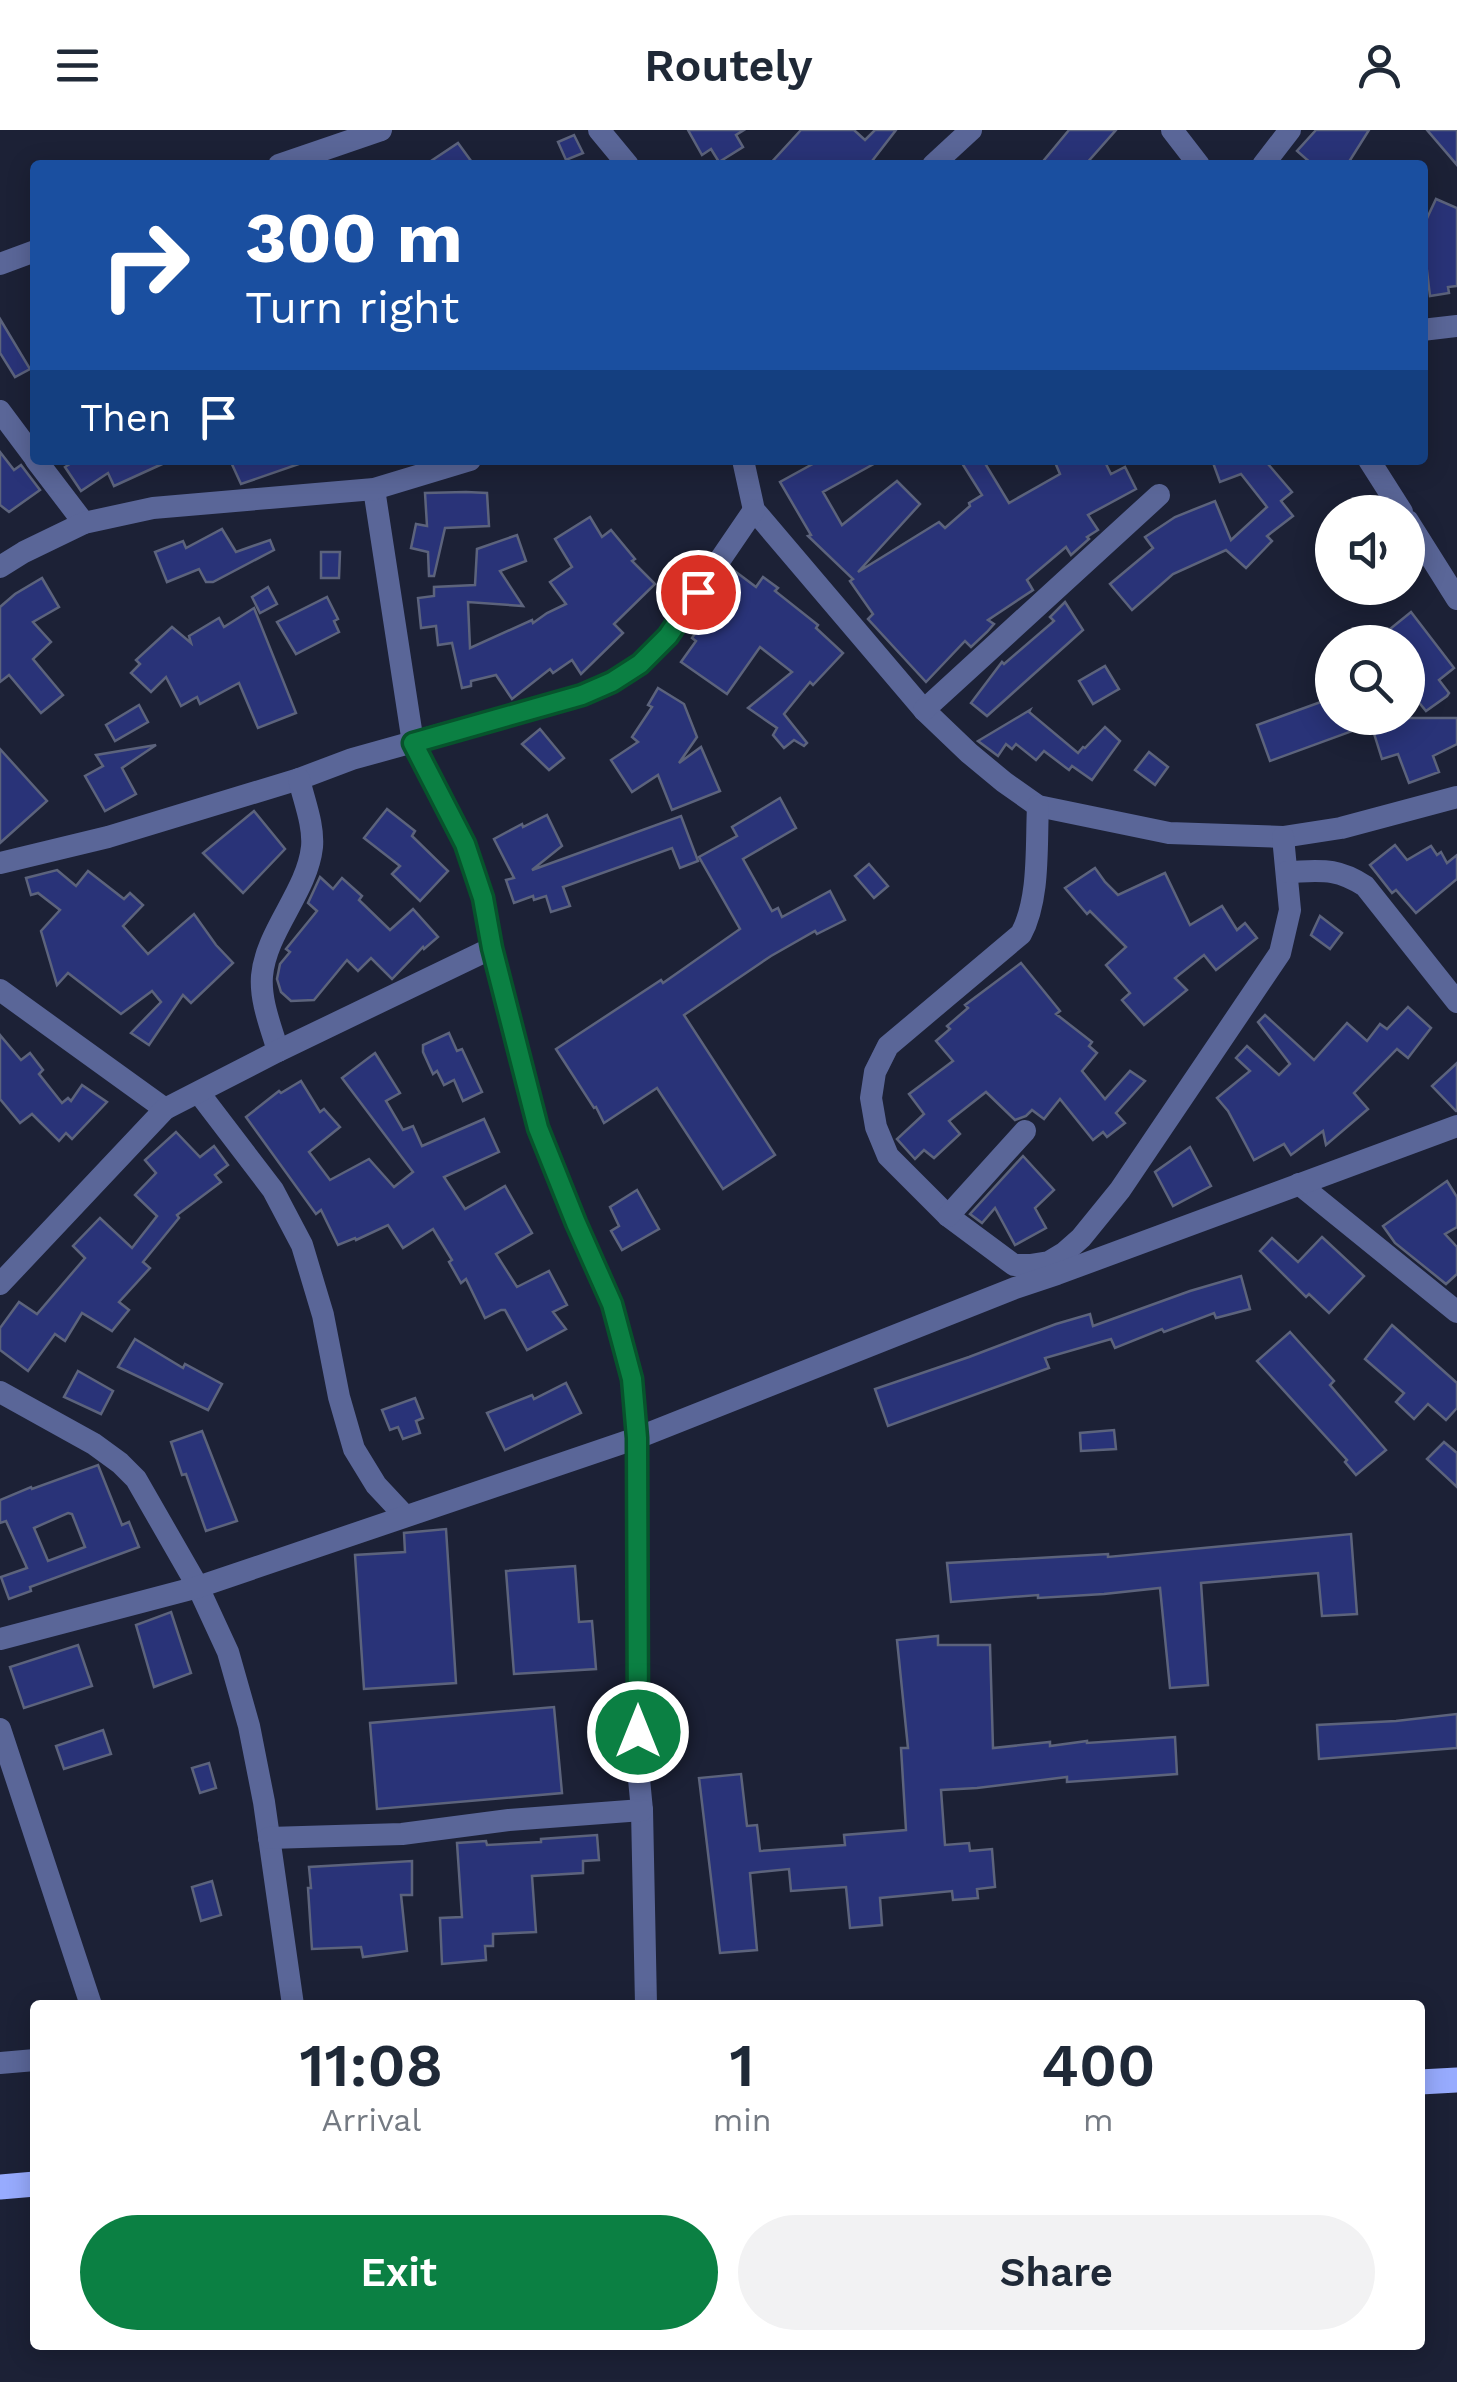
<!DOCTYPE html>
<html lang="en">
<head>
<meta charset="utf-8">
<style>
  :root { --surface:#fff; --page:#f2f2f3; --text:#1f2937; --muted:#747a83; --accent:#0b8043 }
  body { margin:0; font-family:"Work Sans",sans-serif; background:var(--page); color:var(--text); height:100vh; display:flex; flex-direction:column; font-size:38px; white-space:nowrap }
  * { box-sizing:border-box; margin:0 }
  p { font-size:32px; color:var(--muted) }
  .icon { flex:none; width:55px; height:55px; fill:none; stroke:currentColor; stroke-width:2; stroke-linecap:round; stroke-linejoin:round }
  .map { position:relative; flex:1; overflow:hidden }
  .sheet { position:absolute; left:30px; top:1870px; width:1395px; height:350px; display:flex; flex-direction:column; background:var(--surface); border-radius:10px; box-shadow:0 5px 25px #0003 }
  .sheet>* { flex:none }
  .banner { position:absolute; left:30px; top:30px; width:1398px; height:305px; border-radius:10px; box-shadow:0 5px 25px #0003; background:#1a4fa0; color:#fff; overflow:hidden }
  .buttons { position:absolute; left:1315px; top:365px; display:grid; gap:20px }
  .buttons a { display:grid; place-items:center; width:110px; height:110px; border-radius:50%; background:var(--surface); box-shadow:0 5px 25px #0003; font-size:50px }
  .pin { position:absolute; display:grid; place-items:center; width:85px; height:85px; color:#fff; margin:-42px; border:5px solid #fff; border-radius:50%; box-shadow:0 2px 10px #0007 }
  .me { position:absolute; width:110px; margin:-55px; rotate:0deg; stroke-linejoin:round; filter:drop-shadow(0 0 8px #0008) }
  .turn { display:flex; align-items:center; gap:35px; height:210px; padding:0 50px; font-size:45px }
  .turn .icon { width:130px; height:130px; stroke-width:2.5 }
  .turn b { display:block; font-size:70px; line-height:85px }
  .then { display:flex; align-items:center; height:95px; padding:0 50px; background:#0003; gap:20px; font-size:38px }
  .eta { display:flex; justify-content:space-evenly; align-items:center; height:170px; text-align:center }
  .eta b { font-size:60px; font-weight:600; line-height:70px }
  .cta { display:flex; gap:20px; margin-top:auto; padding:20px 50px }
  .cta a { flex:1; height:115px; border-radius:60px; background:var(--accent); color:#fff; font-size:40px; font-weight:600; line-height:115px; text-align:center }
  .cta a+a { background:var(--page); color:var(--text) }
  header { display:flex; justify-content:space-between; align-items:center; height:130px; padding:0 50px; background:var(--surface); font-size:45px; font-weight:600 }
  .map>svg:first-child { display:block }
  .building { fill:#293378; stroke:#5c637c; stroke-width:2.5; fill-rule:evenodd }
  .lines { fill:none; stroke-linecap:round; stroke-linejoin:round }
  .street { stroke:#5a6698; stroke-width:22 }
  .primary { stroke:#97abfe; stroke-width:25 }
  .route-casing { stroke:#07532c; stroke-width:25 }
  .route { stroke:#0b8043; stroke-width:18 }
</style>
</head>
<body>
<header><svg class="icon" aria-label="menu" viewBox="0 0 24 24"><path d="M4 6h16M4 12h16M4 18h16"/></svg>Routely<svg class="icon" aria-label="person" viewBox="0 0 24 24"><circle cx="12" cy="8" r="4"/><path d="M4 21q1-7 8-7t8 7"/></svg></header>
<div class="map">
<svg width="1457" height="2252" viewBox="0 0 1457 2252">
  <rect width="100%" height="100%" fill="#1c2136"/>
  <g class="building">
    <polygon points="688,0 744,0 736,5 743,17 719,32 711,19 702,25"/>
    <polygon points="801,0 854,0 865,10 875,0 896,0 869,35 769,35"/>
    <polygon points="1069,0 1116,0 1085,35 1040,35"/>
    <polygon points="1316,0 1369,0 1347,35 1313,35 1297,21"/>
    <polygon points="1427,0 1457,0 1457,35"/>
    <polygon points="574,5 583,23 566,30 558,12"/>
    <polygon points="458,13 474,35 425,35"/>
    <polygon points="1436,69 1457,78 1457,156 1448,157 1449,163 1430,166 1422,99"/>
    <polygon points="0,189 30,239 15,247 0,223"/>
    <polygon points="0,322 14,340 21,335 40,360 9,382 0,375"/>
    <polygon points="76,330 171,330 114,356 108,343 81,361 65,337"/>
    <polygon points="230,330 298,330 299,334 241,354"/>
    <polygon points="820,330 881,330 823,362 842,395 897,351 920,374 858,442 939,392 945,398 970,376 969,373 982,365 960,330 983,330 1009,373 1060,344 1054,330 1104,330 1111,344 1125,337 1136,359 1088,385 1098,400 1087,407 1089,409 1071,425 1066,417 1027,450 1033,460 988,490 994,494 987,502 971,517 965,511 926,552 868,489 873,484 850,451 853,449 808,406 811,405 780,352"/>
    <polygon points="1212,330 1273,330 1273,332 1268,334 1292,362 1281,371 1293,386 1267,406 1272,411 1246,438 1226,420 1173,444 1132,480 1110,454 1153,418 1145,407 1175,387 1215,371 1231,410 1267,377 1241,344 1220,352"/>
    <polygon points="466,362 487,363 489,396 445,398 434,446 429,446 428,422 411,418 416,394 427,396 425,363"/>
    <polygon points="590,387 602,407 611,400 635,429 632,431 655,454 614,494 623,503 581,544 572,530 553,543 550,539 512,569 496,545 471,551 471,556 462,558 452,513 438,515 436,496 421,498 418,468 434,466 434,457 475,455 477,419 517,405 526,431 500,441 523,476 468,472 470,518 532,490 533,493 547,483 566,474 550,452 572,437 555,409"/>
    <polygon points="222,399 236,422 270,410 274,420 213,452 206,452 199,439 167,452 155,422 183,411 186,418"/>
    <polygon points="321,422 340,422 339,448 321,448"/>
    <polygon points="732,439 756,457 763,447 778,458 775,461 818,495 816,498 843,523 813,555 810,552 784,584 807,613 804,616 794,610 784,618 773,605 777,598 748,578 792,542 760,517 727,564 681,532 696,511 692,508 718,471 713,467"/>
    <polygon points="42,448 59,477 33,492 51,512 33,529 63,565 41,583 9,545 0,552 0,477 15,464"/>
    <polygon points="268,457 277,474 260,483 252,467"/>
    <polygon points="327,467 338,489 334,491 339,502 296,524 277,492"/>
    <polygon points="1065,472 1083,500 987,586 971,573 1002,532 1004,534 1054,491 1050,487"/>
    <polygon points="254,478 296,583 258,598 239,553 200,574 197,567 181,576 166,547 151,562 131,543 140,534 136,530 172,497 191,513 189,506 219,488 224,497"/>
    <polygon points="1411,482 1454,538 1439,550 1449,563 1447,566 1426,581 1412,564 1417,560 1408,547 1408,512 1374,512"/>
    <polygon points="1105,536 1119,559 1093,574 1079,551"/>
    <polygon points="658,558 684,574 697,607 679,633 701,617 720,661 672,680 658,645 632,662 611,630 638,612 632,607 652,577 648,575"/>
    <polygon points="1329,569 1332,588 1457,588 1457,614 1433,626 1439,642 1409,653 1398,624 1382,629 1371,594 1270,631 1257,595"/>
    <polygon points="139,575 148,592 115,611 106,595"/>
    <polygon points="1030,580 1029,582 1078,623 1083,617 1085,618 1105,597 1120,611 1092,650 1072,636 1069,640 1044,621 1036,630 1016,614 1012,619 1006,614 998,626 978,611"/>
    <polygon points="540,599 564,628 549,640 522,614"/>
    <polygon points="156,615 122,638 136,664 105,681 85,646 103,636 96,625"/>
    <polygon points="0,619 47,671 0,713"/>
    <polygon points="1149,622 1168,637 1155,655 1135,640"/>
    <polygon points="780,668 796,698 743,729 772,781 778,778 782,787 830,761 845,790 817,804 815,801 771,826 684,885 775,1025 723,1059 657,958 604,993 596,977 594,978 556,919 661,850 663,853 740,799 699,727 737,706 732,697"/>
    <polygon points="387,679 415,701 412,706 448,741 420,771 392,744 400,736 364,708"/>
    <polygon points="254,681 285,719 243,763 203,723"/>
    <polygon points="547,685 562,716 532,740 681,686 698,731 680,738 672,718 563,757 570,776 551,782 546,766 534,770 533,766 514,773 506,750 514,748 494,709 522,694 523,697"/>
    <polygon points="1395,715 1407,730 1431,716 1437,725 1441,722 1447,733 1457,725 1457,749 1416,783 1396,760 1392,763 1370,735"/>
    <polygon points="869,734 888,756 874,768 855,746"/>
    <polygon points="1095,738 1105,752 1118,765 1165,743 1190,795 1222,776 1237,800 1245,793 1257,808 1216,840 1204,825 1175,848 1187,860 1144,895 1122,870 1130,863 1106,835 1126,817 1090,781 1087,784 1065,758"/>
    <polygon points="57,740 76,756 88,741 124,769 130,763 143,775 123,796 148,824 194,784 216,815 233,833 191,873 183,865 149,915 131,903 161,872 152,861 121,884 68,843 57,855 41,801 60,780 38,763 31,765 26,748"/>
    <polygon points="320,747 333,759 342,748 362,766 359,770 390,800 413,779 438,807 424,819 423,817 392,849 371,828 358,841 347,830 314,870 291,871 281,862 277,849 280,834 290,822 286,819 317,781 308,773"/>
    <polygon points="1320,786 1342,803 1330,819 1311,805"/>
    <polygon points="1021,833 1060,881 1056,884 1092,912 1089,916 1097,923 1082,941 1105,969 1130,941 1145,951 1116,983 1125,993 1107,1007 1103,1002 1093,1010 1060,969 1044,989 1032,980 1026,986 1015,990 986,962 949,991 960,1004 934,1028 924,1020 915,1029 897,1009 924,984 909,964 953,931 936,911 950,899 947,896 968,878 965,875"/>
    <polygon points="1408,877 1431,898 1408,928 1397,919 1354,963 1368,979 1326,1015 1323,1001 1291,1025 1284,1014 1254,1030 1228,981 1217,968 1250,941 1236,928 1247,916 1279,945 1290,934 1258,892 1265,885 1314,930 1347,893 1367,911 1380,894 1387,899"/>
    <polygon points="449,903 457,921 462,919 482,962 463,971 454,950 444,955 437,941 433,944 423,922 423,915"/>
    <polygon points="0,905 21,930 30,923 43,940 39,944 62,973 68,968 71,971 82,955 107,972 72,1009 66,1003 59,1011 32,984 20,993 0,969"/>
    <polygon points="375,923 400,963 386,971 403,1000 413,996 422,1016 484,989 499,1022 444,1047 465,1079 505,1056 532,1103 496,1124 517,1157 549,1141 567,1175 553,1182 566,1199 527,1220 505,1180 501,1180 485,1188 466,1149 461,1153 449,1132 452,1130 433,1099 403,1118 388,1095 356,1110 355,1108 338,1115 321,1080 316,1084 246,987 279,961 281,963 301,951 320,982 324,979 340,997 309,1022 330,1050 369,1029 394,1057 413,1042 342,948"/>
    <polygon points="1457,933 1457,981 1456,981 1432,956"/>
    <polygon points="176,1002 200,1027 214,1016 228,1035 215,1045 221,1052 177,1085 179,1088 143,1132 150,1138 119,1172 129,1180 112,1201 82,1183 65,1211 55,1204 28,1241 0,1220 0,1198 19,1172 37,1184 85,1128 73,1116 100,1088 132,1118 157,1086 135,1065 156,1043 145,1030"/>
    <polygon points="1190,1017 1211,1056 1173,1076 1155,1042"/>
    <polygon points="1023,1026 1054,1060 1035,1078 1046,1098 1015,1115 995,1078 982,1093 970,1084"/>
    <polygon points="1447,1051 1457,1067 1457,1097 1445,1104 1457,1117 1457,1144 1446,1154 1395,1113 1383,1096"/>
    <polygon points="637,1060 659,1099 622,1120 611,1101 619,1096 610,1077"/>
    <polygon points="1322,1107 1364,1146 1329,1183 1309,1164 1306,1167 1260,1121 1272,1108 1298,1132"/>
    <polygon points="1241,1146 1250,1179 1216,1188 1214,1183 1164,1202 1162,1199 1115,1218 1111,1209 1045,1228 1049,1238 888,1296 875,1259 969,1227 1056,1194 1090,1184 1093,1196 1190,1161"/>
    <polygon points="1392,1195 1457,1253 1457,1278 1446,1290 1428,1274 1414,1289 1396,1272 1404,1263 1365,1229"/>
    <polygon points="1290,1202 1334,1251 1330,1255 1386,1320 1356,1345 1345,1332 1347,1330 1257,1231"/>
    <polygon points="135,1209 183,1238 185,1234 222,1254 208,1280 118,1237"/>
    <polygon points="78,1241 113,1261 101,1284 64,1267"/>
    <polygon points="566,1253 581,1283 505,1320 487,1283 532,1265 534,1269"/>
    <polygon points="415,1268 423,1288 416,1291 420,1303 403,1309 398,1297 390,1300 382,1280"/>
    <polygon points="1114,1300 1116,1319 1081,1321 1080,1303"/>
    <polygon points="202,1301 237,1391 206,1401 186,1344 182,1345 171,1312"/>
    <polygon points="1444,1312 1457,1323 1457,1357 1427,1329"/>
    <path d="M98,1335L122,1395L129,1392L139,1417L30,1457L31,1461L9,1469L1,1447L27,1438L6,1391L0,1393V1370L31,1357L32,1359ZM68,1383L72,1384L85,1417L48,1431L34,1398Z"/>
    <polygon points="446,1399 456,1553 364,1559 355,1425 405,1422 404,1403"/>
    <polygon points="1351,1404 1357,1484 1322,1486 1318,1443 1201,1453 1208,1555 1170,1558 1160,1458 1104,1464 1038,1468 1038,1465 951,1472 947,1433 1108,1424 1108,1427"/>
    <polygon points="575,1436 579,1492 592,1491 596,1539 514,1544 506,1441"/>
    <polygon points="171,1482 191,1543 154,1557 136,1495"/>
    <polygon points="938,1506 938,1515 990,1515 993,1618 1050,1612 1050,1616 1087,1611 1087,1613 1175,1607 1177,1644 1067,1652 1067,1647 977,1658 941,1660 945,1715 969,1713 970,1721 992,1719 995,1757 977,1759 978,1768 953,1770 952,1761 880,1768 882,1795 850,1798 846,1757 791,1761 789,1739 750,1743 757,1820 720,1823 699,1648 741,1644 747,1696 757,1695 760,1721 845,1715 844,1705 906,1700 901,1618 908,1618 897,1510"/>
    <polygon points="78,1515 92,1556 24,1578 10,1537"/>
    <polygon points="554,1577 562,1663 377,1679 370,1593"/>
    <polygon points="1457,1584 1457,1618 1319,1629 1317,1595 1396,1591"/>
    <polygon points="103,1600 111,1624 64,1639 56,1616"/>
    <polygon points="209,1633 216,1658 200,1663 192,1638"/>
    <polygon points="597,1705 599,1730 583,1731 583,1743 532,1746 536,1802 493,1804 493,1816 485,1816 486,1830 442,1834 440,1788 462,1787 457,1713 486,1711 487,1715 541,1712 541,1709"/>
    <polygon points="412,1731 412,1765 401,1765 407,1821 363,1827 361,1817 312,1819 308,1758 311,1758 309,1737"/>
    <polygon points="212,1751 221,1785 201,1791 192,1757"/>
  </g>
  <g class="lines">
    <g class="street">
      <polyline points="599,0 628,35"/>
      <polyline points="1172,0 1199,35"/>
      <polyline points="279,35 381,0"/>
      <polyline points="933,35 971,0"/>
      <polyline points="1263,35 1290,0"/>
      <polyline points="0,134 35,121"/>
      <polyline points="1422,200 1457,196"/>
      <polyline points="0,281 35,328"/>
      <polyline points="36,330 84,393"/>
      <polyline points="743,330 754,380 924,580 969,623 1004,652 1038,676 1169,703 1283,707 1341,698 1457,667"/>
      <polyline points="1369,330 1402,382"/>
      <polyline points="374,359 413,613 465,714 483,768 492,818 538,998 576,1093 612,1174 632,1249 637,1308 638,1639 642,1680 646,1875"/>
      <polyline points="1408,391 1457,469"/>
      <polyline points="0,437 24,422 84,393 153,378 374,359 470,330"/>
      <polyline points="924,580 1159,365"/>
      <path d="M1038,676C1036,715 1040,769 1021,804L888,916L875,942L871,968L876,997L888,1026L948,1086L1014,1135H1030L1049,1132L1064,1123L1081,1108L1120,1060L1280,823L1290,780L1283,707"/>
      <polyline points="0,733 108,707 299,649 352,629 582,565 612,552 640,534 668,506 754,380"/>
      <path d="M1287,742C1321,741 1335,737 1365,756L1457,872"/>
      <polyline points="0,860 165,979"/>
      <path d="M278,921C271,897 260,871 262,846C266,801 307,762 312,717C314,695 304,671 299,649"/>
      <polyline points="199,963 273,1060 302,1115 323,1185 339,1267 354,1319 376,1355 405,1386"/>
      <polyline points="1299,1054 1457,1182"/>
      <polyline points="948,1086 1025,1001"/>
      <polyline points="0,1154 165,979 278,921 492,818"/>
      <polyline points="0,1262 94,1314 120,1333 136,1349 198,1457 228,1522 249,1596 264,1672 293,1875"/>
      <polyline points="0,1509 198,1457 637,1308 1015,1158 1057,1144 1457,996"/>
      <polyline points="0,1599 91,1875"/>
      <polyline points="269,1708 402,1704 509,1690 642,1680"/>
      <polyline points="0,1933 35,1930"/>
    </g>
    <g class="primary">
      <polyline points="1420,1952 1457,1950"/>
      <polyline points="0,2057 35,2054"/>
    </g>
  </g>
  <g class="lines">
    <g class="route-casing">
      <polyline id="route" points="638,1602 637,1308 632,1249 612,1174 576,1093 538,998 492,818 483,768 465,714 413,613 582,565 612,552 640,534 668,506 698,462"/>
    </g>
    <use href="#route" class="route"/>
  </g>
</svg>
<div class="buttons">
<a><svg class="icon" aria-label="sound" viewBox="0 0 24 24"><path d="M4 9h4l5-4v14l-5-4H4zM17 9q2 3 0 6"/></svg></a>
<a><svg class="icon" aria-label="search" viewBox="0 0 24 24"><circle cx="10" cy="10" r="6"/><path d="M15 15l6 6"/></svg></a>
</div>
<div class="pin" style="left:698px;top:462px;background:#d93025"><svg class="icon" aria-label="arrive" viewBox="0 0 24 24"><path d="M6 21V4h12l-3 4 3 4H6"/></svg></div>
<svg class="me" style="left:638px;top:1602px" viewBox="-20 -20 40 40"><circle r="17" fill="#0b8043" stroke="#fff" stroke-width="3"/><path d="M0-11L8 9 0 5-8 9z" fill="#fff"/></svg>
<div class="banner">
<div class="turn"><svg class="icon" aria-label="right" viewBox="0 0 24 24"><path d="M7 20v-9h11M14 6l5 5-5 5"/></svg><div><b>300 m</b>Turn right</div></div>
<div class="then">Then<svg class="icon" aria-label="arrive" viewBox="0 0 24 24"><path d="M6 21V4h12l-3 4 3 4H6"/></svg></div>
</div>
<section class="sheet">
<div class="eta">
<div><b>11:08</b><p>Arrival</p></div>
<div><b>1</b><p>min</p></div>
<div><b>400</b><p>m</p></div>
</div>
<div class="cta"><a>Exit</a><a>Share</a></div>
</section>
</div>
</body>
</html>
